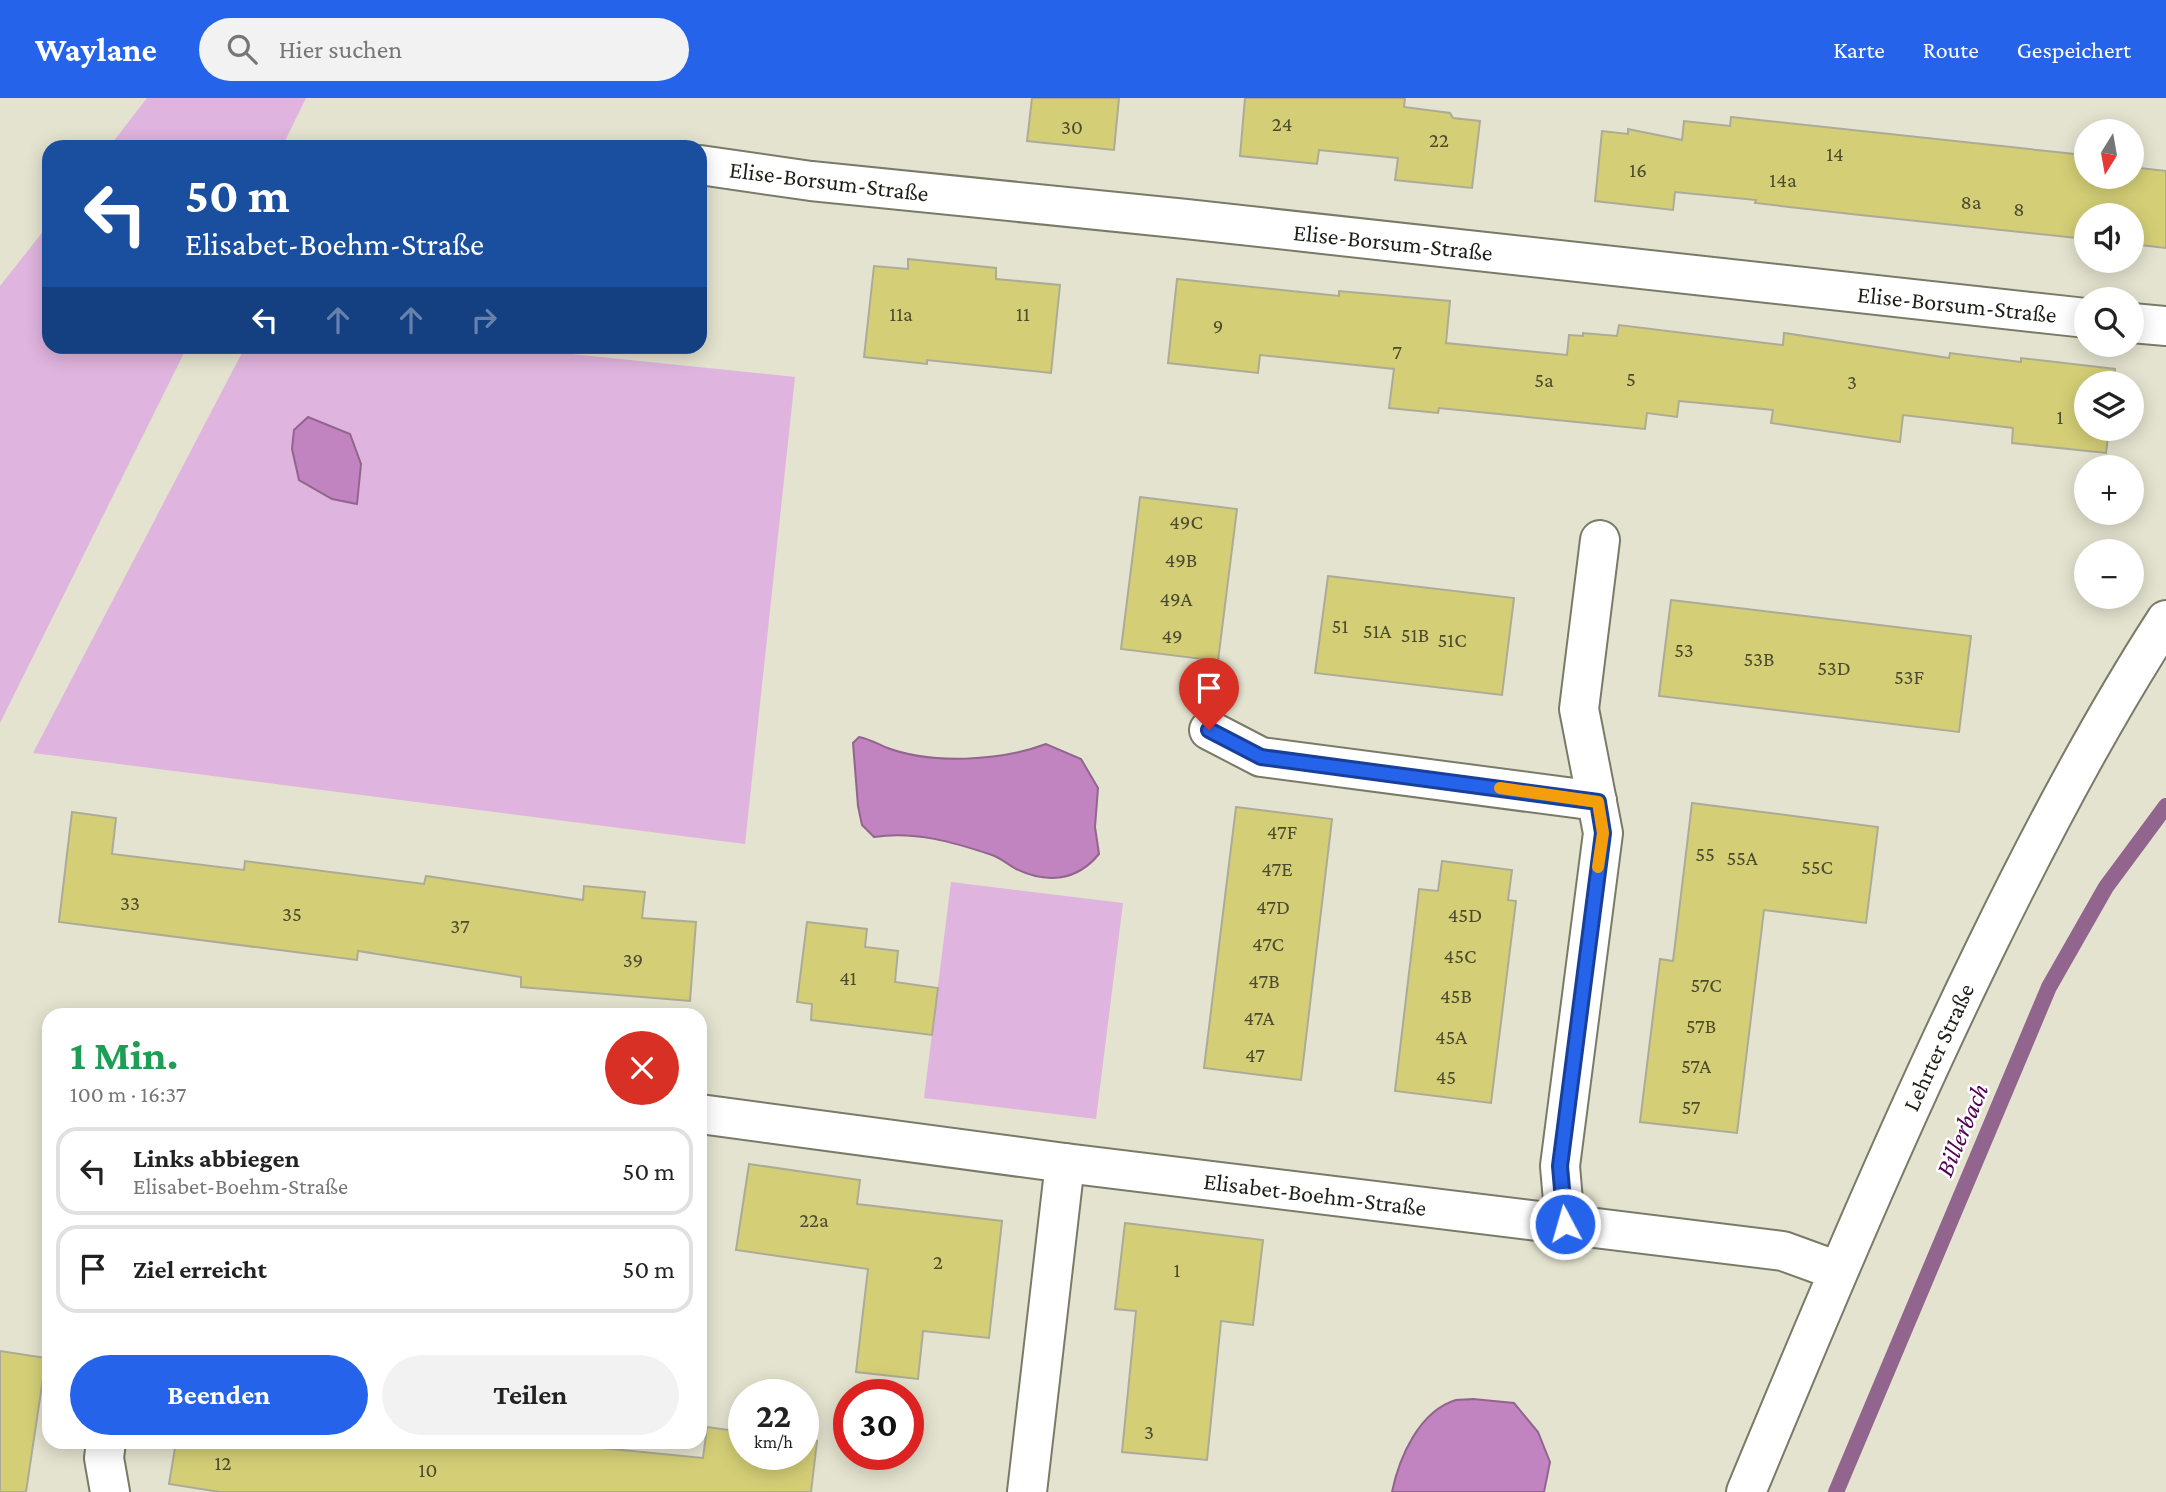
<!DOCTYPE html>
<html lang="de">
<head>
<meta charset="utf-8">
<style>
  :root { --surface:#fff; --page:#f2f2f2; --text:#222; --muted:#767676; --line:#e0e0e0; --accent:#2563eb }
  body { margin:0; font-family:"Crimson Pro",serif; background:var(--page); color:var(--text); height:100vh; display:flex; flex-direction:column; font-size:26px; white-space:nowrap }
  * { box-sizing:border-box; margin:0 }
  p { font-size:23px; color:var(--muted) }
  .icon { flex:none; width:38px; height:38px; fill:none; stroke:currentColor; stroke-width:2; stroke-linecap:round; stroke-linejoin:round }
  .map { position:relative; flex:1; overflow:hidden }
  .panel { position:absolute; left:42px; top:910px; width:665px; height:441px; display:flex; flex-direction:column; background:var(--surface); border-radius:21px; box-shadow:0 4px 18px #0003 }
  .panel>* { flex:none }
  .banner { position:absolute; left:42px; top:42px; width:665px; height:214px; border-radius:21px; box-shadow:0 4px 18px #0003; background:#1a4fa0; color:#fff; overflow:hidden }
  .needle { width:46px; rotate:191deg }
  .tools { position:absolute; left:2074px; top:21px; display:grid; gap:14px }
  .tools a { display:grid; place-items:center; width:70px; height:70px; border-radius:50%; background:var(--surface); box-shadow:0 4px 18px #0003; font-size:35px }
  .speed { position:absolute; left:728px; top:1281px; display:flex; gap:14px; font-size:35px; font-weight:700; text-align:center }
  .speed>* { display:grid; place-content:center; width:91px; height:91px; border-radius:50%; background:var(--surface); box-shadow:0 4px 18px #0003; line-height:1 }
  .speed small { font-size:18px; font-weight:400 }
  .speed .limit { border:10px solid #d22; background:#fff; color:#111 }
  .pin { position:absolute; display:grid; place-items:center; width:60px; height:60px; color:#fff; margin:-72px -30px; border-radius:50% 50% 50% 0; rotate:-45deg; box-shadow:0 0 7px #0007 }
  .pin .icon { rotate:45deg }
  .me { position:absolute; width:77px; margin:-38px; rotate:354deg; stroke-linejoin:round; filter:drop-shadow(0 0 5px #0008) }
  .turn { display:flex; align-items:center; gap:24px; height:147px; padding:0 28px; font-size:32px }
  .turn .icon { width:91px; height:91px; stroke-width:2.5 }
  .turn b { display:block; font-size:49px; line-height:60px }
  .lanes { display:flex; align-items:center; height:66px; padding:0 28px; background:#0003; justify-content:center; gap:35px; direction:ltr }
  .lanes .off { opacity:.35 }
  .round { display:grid; place-items:center; flex:none; width:74px; height:74px; border-radius:37px; background:var(--page) }
  .head { display:flex; align-items:center; justify-content:space-between; height:119px; padding:0 28px }
  h1 { font-size:42px; font-weight:700; line-height:52px; color:#1e9e55 }
  .action { display:flex; gap:14px; margin-top:auto; padding:14px 28px }
  .action a { flex:1; height:80px; border-radius:42px; background:var(--accent); color:#fff; font-size:28px; font-weight:700; line-height:80px; text-align:center }
  .action a+a { background:var(--page); color:var(--text) }
  ul { padding:0; list-style:none }
  li { display:flex; align-items:center; gap:21px; height:88px; margin:0 14px 10px; padding:0 14px; border:4px solid var(--line); border-radius:21px }
  li div { flex:1 }
  li b { display:block; font-size:26px }
  li em { font-style:normal }
  header { display:flex; align-items:center; gap:42px; box-sizing:border-box; height:98px; padding:0 35px; background:var(--accent); color:#fff }
  header strong { font-size:33px }
  nav { display:flex; gap:38px; margin-inline-start:auto; font-size:24px }
  .search { width:490px; height:63px; background:var(--page); display:flex; align-items:center; gap:18px; box-sizing:border-box; padding:0 24px; border-radius:38px; color:var(--muted); font-size:26px }
  .map>svg:first-child { display:block }
  .green { fill:#dfb4de }
  .water { fill:#c283c1; stroke:#91658e; stroke-width:2 }
  .lines { fill:none; stroke-linecap:round; stroke-linejoin:round }
  .stream { stroke:#91658e; stroke-width:16 }
  .building { fill:#d4cf76; stroke:#acab98; stroke-width:2 }
  .minor-casing { stroke:#7a7a68; stroke-width:42 }
  .major-casing { stroke:#7a7a68; stroke-width:42 }
  .minor { stroke:#fff; stroke-width:38 }
  .major { stroke:#fff; stroke-width:38 }
  .route-casing { stroke:#184099; stroke-width:18 }
  .route { stroke:#2563eb; stroke-width:12 }
  .slow { stroke:#f59e0b; stroke-width:12 }
  .labels { text-anchor:middle; dominant-baseline:central; stroke-width:5; stroke-linejoin:round; paint-order:stroke }
  .number-label { font-size:21px; fill:#4c4b30 }
  .street-label { font-size:24px; fill:#1f1f18; stroke:#fff }
  .water-label { font-size:26px; font-style:italic; fill:#520155; stroke:#fff }
</style>
</head>
<body>
<header>
<strong>Waylane</strong>
<div class="search"><svg class="icon" aria-label="search" viewBox="0 0 24 24"><circle cx="10" cy="10" r="6"/><path d="M15 15l6 6"/></svg>Hier suchen</div>
<nav><a>Karte</a><a>Route</a><a>Gespeichert</a></nav>
</header>
<div class="map">
<svg width="2166" height="1394" viewBox="0 0 2166 1394">
  <rect width="100%" height="100%" fill="#e4e3cf"/>
  <g class="green">
    <polygon points="147,0 306,0 282,49 109,49"/>
    <polygon points="49,126 49,248 187,249 0,625 0,188"/>
    <polygon points="245,249 503,249 795,279 745,746 33,655"/>
    <polygon points="951,784 1123,805 1096,1021 924,1000"/>
  </g>
  <g class="water">
    <polygon points="308,319 350,336 361,366 357,406 332,401 299,382 292,351 294,332"/>
    <path d="M859,639C869,641 876,645 885,649C931,667 1001,663 1046,646L1081,661L1098,690L1095,729L1099,756C1077,783 1047,786 1016,771C1007,766 1001,760 992,757C953,744 916,733 874,739L862,727L858,708L853,645Z"/>
    <path d="M1473,1301L1514,1305L1538,1334L1550,1364L1544,1394H1392C1399,1360 1419,1313 1456,1302C1461,1301 1468,1302 1473,1301Z"/>
  </g>
  <g class="lines">
    <polyline class="stream" points="1836,1394 2049,889 2106,789 2166,708"/>
  </g>
  <g class="building">
    <polygon points="1032,0 1119,0 1114,52 1027,43"/>
    <polygon points="1245,0 1405,0 1404,9 1450,15 1453,20 1480,23 1472,90 1395,82 1398,60 1319,52 1317,66 1240,58"/>
    <polygon points="1731,19 2084,57 2086,79 2132,79 2132,69 2166,73 2166,150 2132,146 2132,117 2086,117 2086,141 1851,116 1755,105 1756,102 1675,94 1673,112 1595,103 1602,33 1628,36 1628,31 1682,42 1684,23 1730,28"/>
    <polygon points="908,161 996,170 996,181 1060,187 1051,275 927,262 927,266 864,259 874,168 908,171"/>
    <polygon points="1177,181 1339,198 1339,193 1450,203 1446,245 1567,257 1569,237 1583,238 1583,235 1617,238 1619,227 1783,247 1784,235 1949,260 1950,255 2021,264 2021,260 2115,271 2114,285 2086,285 2086,331 2109,331 2106,355 2012,345 2013,330 1903,317 1900,344 1771,325 1773,312 1679,303 1677,319 1647,315 1645,331 1439,310 1438,315 1389,310 1394,271 1260,257 1258,275 1168,265"/>
    <polygon points="1140,399 1237,411 1218,563 1121,551"/>
    <polygon points="1328,478 1514,500 1502,597 1315,575"/>
    <polygon points="1671,502 1971,538 1959,634 1659,598"/>
    <polygon points="1692,705 1878,729 1866,825 1764,812 1737,1035 1640,1024 1660,861 1673,863"/>
    <polygon points="1236,709 1332,721 1301,982 1204,970"/>
    <polygon points="72,714 116,720 112,756 244,772 245,763 424,786 426,778 583,802 584,788 645,794 642,820 696,824 690,903 521,889 521,879 358,853 357,862 59,824"/>
    <polygon points="1442,763 1512,772 1508,802 1516,803 1491,1005 1395,993 1419,791 1438,793"/>
    <polygon points="807,824 867,831 865,849 898,853 895,884 938,890 932,937 811,922 812,906 797,904"/>
    <polygon points="749,1066 860,1082 857,1106 1002,1123 989,1240 923,1233 918,1281 856,1274 868,1171 736,1152"/>
    <polygon points="1125,1125 1263,1142 1253,1227 1221,1223 1207,1362 1122,1354 1136,1213 1115,1211"/>
    <polygon points="0,1253 46,1260 26,1394 0,1394"/>
    <polygon points="707,1329 744,1334 744,1356 803,1356 803,1342 817,1343 811,1394 220,1394 169,1386 176,1344 541,1344 703,1360"/>
  </g>
  <g class="lines">
    <g class="minor-casing">
      <g id="minor">
        <polyline points="700,67 811,83 1186,121 2086,220"/>
        <polyline points="2132,225 2166,228"/>
        <polyline points="1209,632 1261,659 1597,703"/>
        <polyline points="700,1016 1065,1065 1783,1153 1838,1173"/>
        <polyline points="1565,1126 1560,1068 1603,735 1579,611 1600,442"/>
        <polyline points="106,1344 104,1360 110,1394"/>
        <polyline points="1027,1394 1065,1065"/>
      </g>
    </g>
    <g class="major-casing">
      <path id="major" d="M1746,1394C1822,1211 1898,1029 1985,851C2040,738 2098,627 2166,522"/>
    </g>
    <use href="#minor" class="minor"/>
    <use href="#major" class="major"/>
  </g>
  <g class="lines">
    <g class="route-casing">
      <polyline id="route" points="1209,632 1261,659 1598,704 1603,735 1560,1068 1565,1126"/>
    </g>
    <use href="#route" class="route"/>
    <polyline class="slow" points="1500,690 1598,704 1603,735 1598,769"/>
  </g>
  <g class="labels">
    <g class="number-label">
      <text x="1282" y="26">24</text>
      <text x="1072" y="29">30</text>
      <text x="1439" y="42">22</text>
      <text x="1835" y="56">14</text>
      <text x="1638" y="72">16</text>
      <text x="1783" y="82">14a</text>
      <text x="1971" y="104">8a</text>
      <text x="2019" y="111">8</text>
      <text x="901" y="216">11a</text>
      <text x="1023" y="216">11</text>
      <text x="1218" y="228">9</text>
      <text x="1397" y="254">7</text>
      <text x="1631" y="281">5</text>
      <text x="1544" y="282">5a</text>
      <text x="1852" y="284">3</text>
      <text x="2060" y="319">1</text>
      <text x="1186" y="424">49C</text>
      <text x="1181" y="462">49B</text>
      <text x="1176" y="501">49A</text>
      <text x="1340" y="528">51</text>
      <text x="1377" y="533">51A</text>
      <text x="1415" y="537">51B</text>
      <text x="1172" y="538">49</text>
      <text x="1452" y="542">51C</text>
      <text x="1684" y="552">53</text>
      <text x="1759" y="561">53B</text>
      <text x="1834" y="570">53D</text>
      <text x="1909" y="579">53F</text>
      <text x="1282" y="734">47F</text>
      <text x="1705" y="756">55</text>
      <text x="1742" y="760">55A</text>
      <text x="1817" y="769">55C</text>
      <text x="1277" y="771">47E</text>
      <text x="130" y="805">33</text>
      <text x="1273" y="809">47D</text>
      <text x="292" y="816">35</text>
      <text x="1465" y="817">45D</text>
      <text x="460" y="828">37</text>
      <text x="1268" y="846">47C</text>
      <text x="1460" y="858">45C</text>
      <text x="633" y="862">39</text>
      <text x="848" y="880">41</text>
      <text x="1264" y="883">47B</text>
      <text x="1706" y="887">57C</text>
      <text x="1456" y="898">45B</text>
      <text x="1259" y="920">47A</text>
      <text x="1701" y="928">57B</text>
      <text x="1451" y="939">45A</text>
      <text x="1255" y="957">47</text>
      <text x="1696" y="968">57A</text>
      <text x="1446" y="979">45</text>
      <text x="1691" y="1009">57</text>
      <text x="814" y="1122">22a</text>
      <text x="938" y="1164">2</text>
      <text x="1177" y="1172">1</text>
      <text x="1149" y="1334">3</text>
      <text x="223" y="1365">12</text>
      <text x="428" y="1372">10</text>
    </g>
    <g class="street-label">
      <text transform="translate(829 83) rotate(7)">Elise-Borsum-Straße</text>
      <text transform="translate(1393 144) rotate(6)">Elise-Borsum-Straße</text>
      <text transform="translate(1957 206) rotate(6)">Elise-Borsum-Straße</text>
      <text transform="translate(1938 949) rotate(-65)">Lehrter Straße</text>
      <text transform="translate(1315 1096) rotate(7)">Elisabet-Boehm-Straße</text>
    </g>
    <g class="water-label">
      <text transform="translate(1962 1032) rotate(-67)">Billerbach</text>
    </g>
  </g>
</svg>
<div class="tools">
<a><svg class="needle" viewBox="-14 -14 28 28"><path d="M0-13l5 13h-10z" fill="#e53935"/><path d="M0 13l5-13h-10z" fill="#767676"/></svg></a>
<a><svg class="icon" aria-label="sound" viewBox="0 0 24 24"><path d="M4 9h4l5-4v14l-5-4H4zM17 9q2 3 0 6"/></svg></a>
<a><svg class="icon" aria-label="search" viewBox="0 0 24 24"><circle cx="10" cy="10" r="6"/><path d="M15 15l6 6"/></svg></a>
<a><svg class="icon" aria-label="layers" viewBox="0 0 24 24"><path d="M12 4l9 5-9 5-9-5zM3 14l9 5 9-5"/></svg></a>
<a>+</a>
<a>−</a>
</div>
<div class="speed"><div>22<small>km/h</small></div><div class="limit">30</div></div>
<div class="pin" style="left:1209px;top:632px;background:#d93025"><svg class="icon" aria-label="arrive" viewBox="0 0 24 24"><path d="M6 21V4h12l-3 4 3 4H6"/></svg></div>
<svg class="me" style="left:1565px;top:1126px" viewBox="-20 -20 40 40"><circle r="17" fill="#2563eb" stroke="#fff" stroke-width="3"/><path d="M0-11L8 9 0 5-8 9z" fill="#fff"/></svg>
<div class="banner">
<div class="turn"><svg class="icon" aria-label="left" viewBox="0 0 24 24"><path d="M17 20v-9H6M10 6l-5 5 5 5"/></svg><div><b>50 m</b>Elisabet-Boehm-Straße</div></div>
<div class="lanes"><svg class="icon" aria-label="left" viewBox="0 0 24 24"><path d="M17 20v-9H6M10 6l-5 5 5 5"/></svg><svg class="icon off" aria-label="ahead" viewBox="0 0 24 24"><path d="M12 20V5M6 11l6-6 6 6"/></svg><svg class="icon off" aria-label="ahead" viewBox="0 0 24 24"><path d="M12 20V5M6 11l6-6 6 6"/></svg><svg class="icon off" aria-label="right" viewBox="0 0 24 24"><path d="M7 20v-9h11M14 6l5 5-5 5"/></svg></div>
</div>
<section class="panel">
<div class="head"><div><h1>1 Min.</h1><p>100 m · 16:37</p></div><a class="round" style="background:#d93025;color:#fff"><svg class="icon" aria-label="close" viewBox="0 0 24 24"><path d="M6 6l12 12M18 6L6 18"/></svg></a></div>
<ul>
<li><svg class="icon" aria-label="left" viewBox="0 0 24 24"><path d="M17 20v-9H6M10 6l-5 5 5 5"/></svg><div><b>Links abbiegen</b><p>Elisabet-Boehm-Straße</p></div><em>50 m</em></li>
<li><svg class="icon" aria-label="arrive" viewBox="0 0 24 24"><path d="M6 21V4h12l-3 4 3 4H6"/></svg><div><b>Ziel erreicht</b></div><em>50 m</em></li>
</ul>
<div class="action"><a>Beenden</a><a>Teilen</a></div>
</section>
</div>
</body>
</html>
